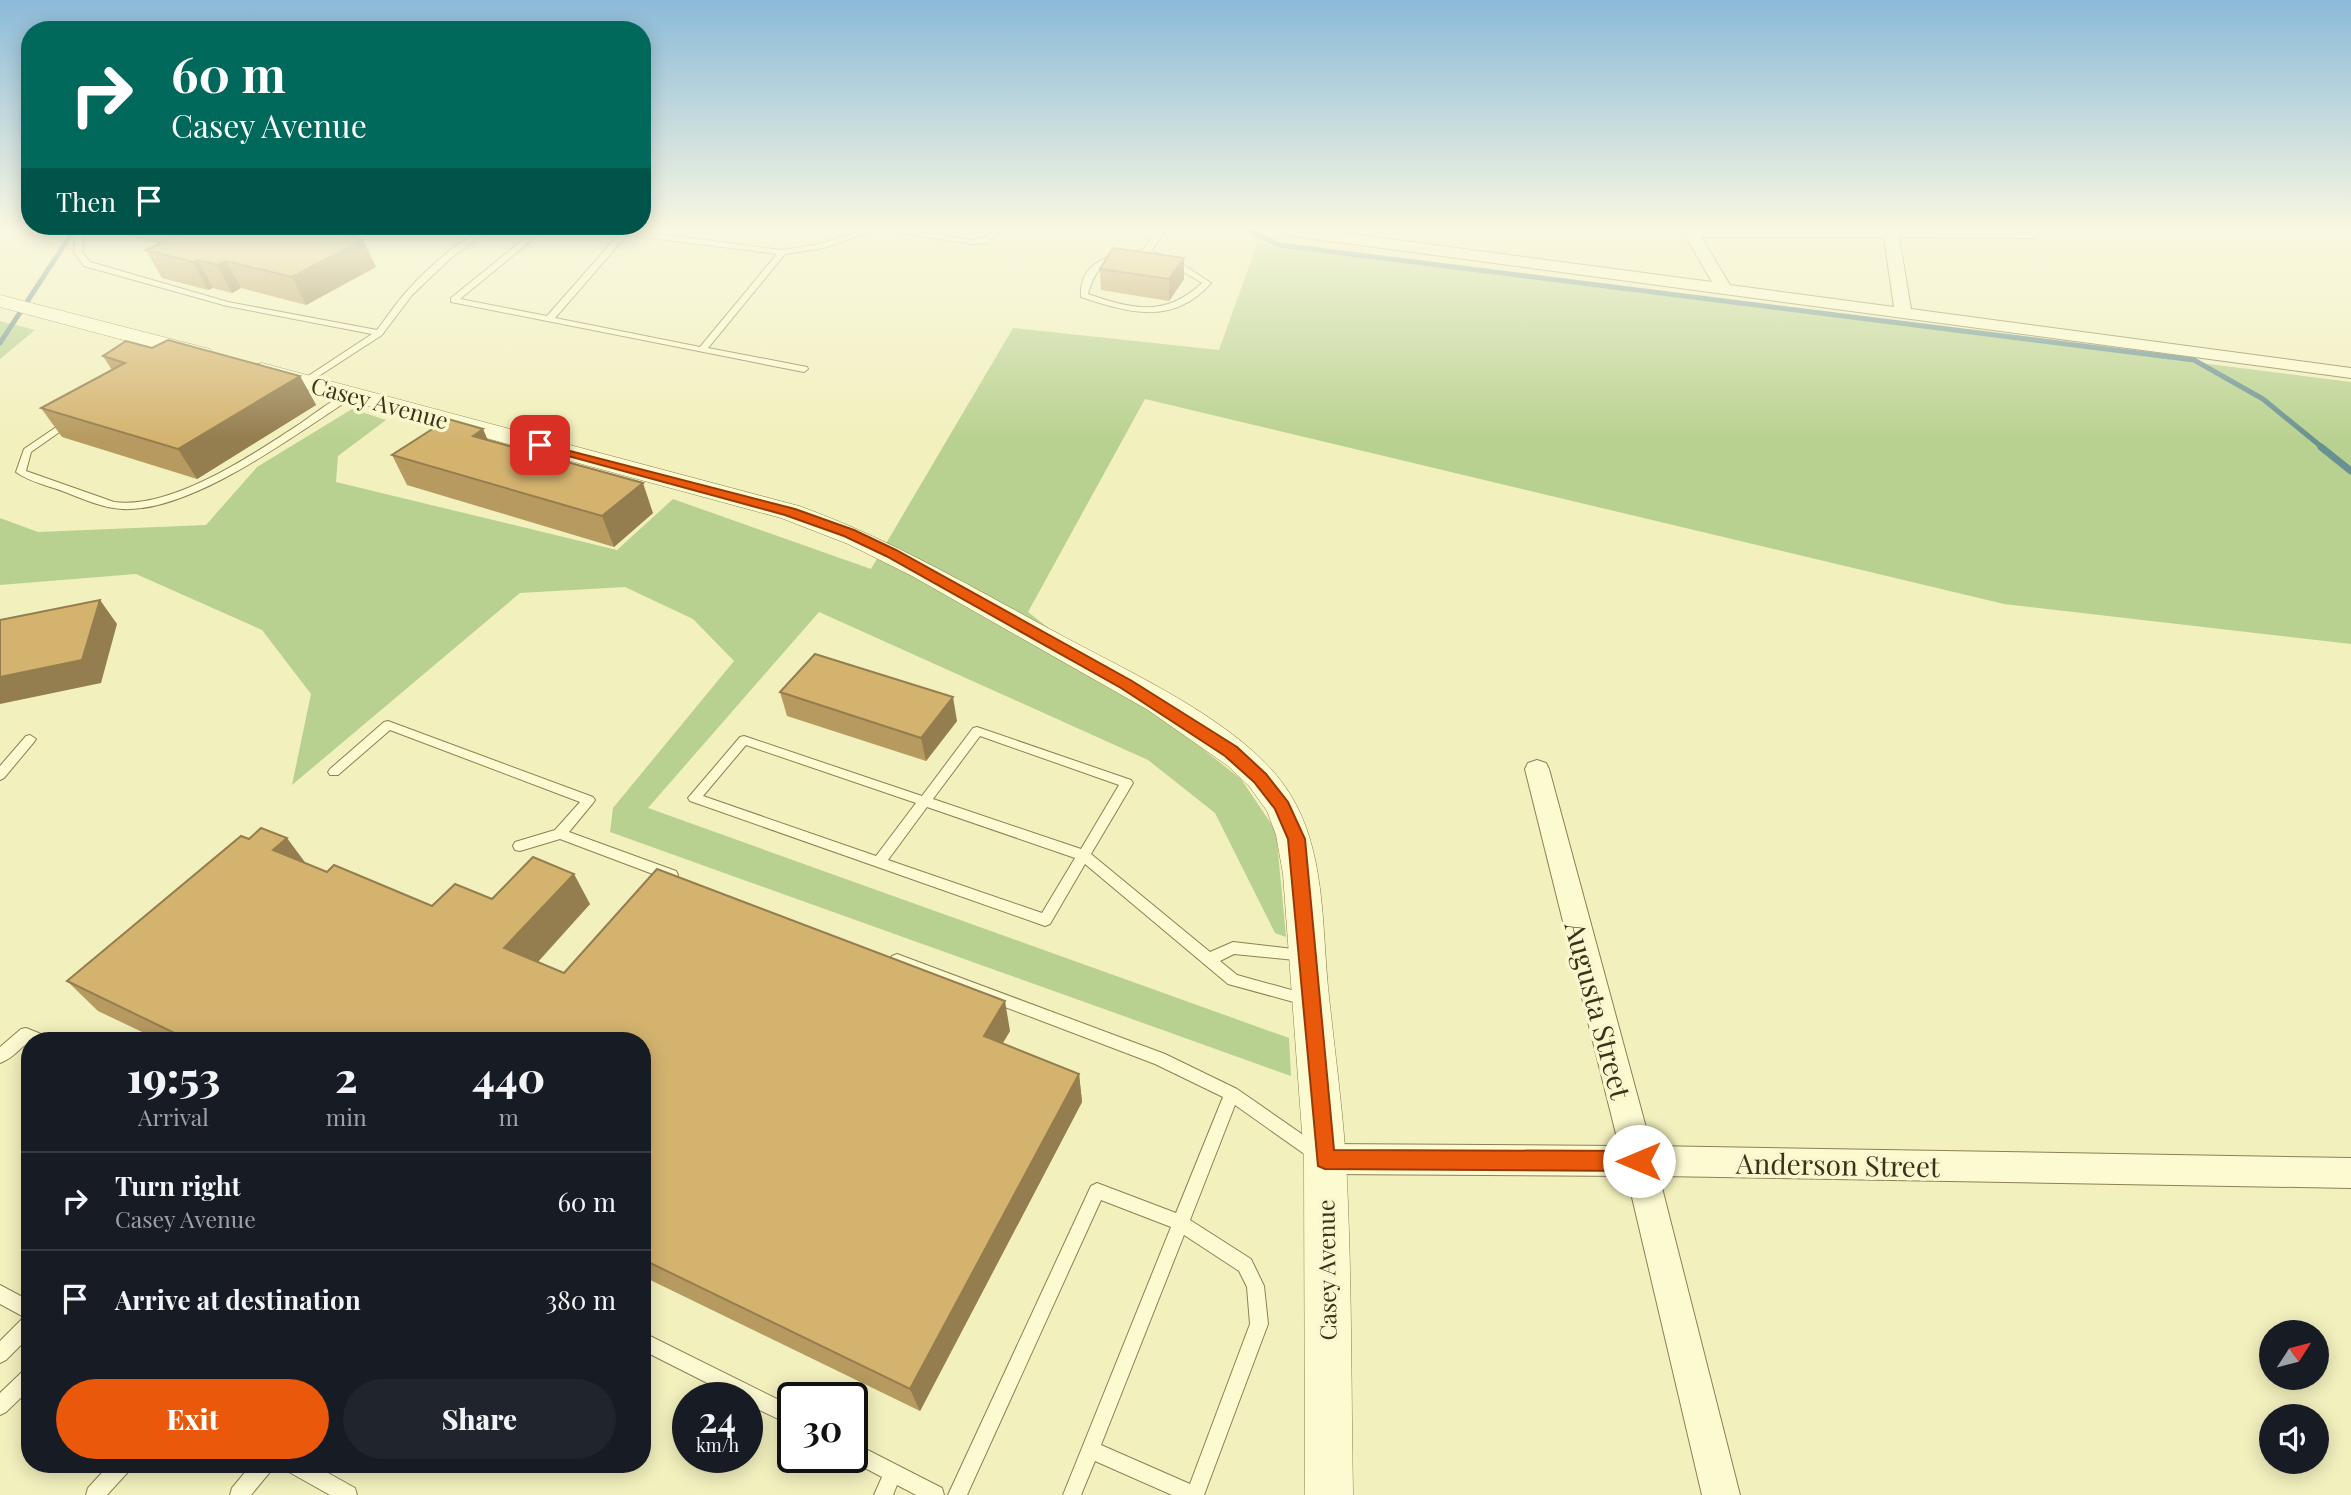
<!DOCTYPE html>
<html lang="en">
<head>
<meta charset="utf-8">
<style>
  :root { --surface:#171b24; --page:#20242c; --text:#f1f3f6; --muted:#9ea1a6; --line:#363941; --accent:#ea580c }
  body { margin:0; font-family:"Playfair Display",serif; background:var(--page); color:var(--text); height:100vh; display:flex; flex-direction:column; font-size:26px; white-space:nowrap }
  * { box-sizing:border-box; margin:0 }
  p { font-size:23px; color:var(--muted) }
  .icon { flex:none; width:38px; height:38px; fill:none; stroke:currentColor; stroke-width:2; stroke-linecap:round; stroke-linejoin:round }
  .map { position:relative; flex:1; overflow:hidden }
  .panel { position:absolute; left:21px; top:1032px; width:630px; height:441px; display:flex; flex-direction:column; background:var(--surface); border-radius:28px; box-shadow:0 4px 18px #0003 }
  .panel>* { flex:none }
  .top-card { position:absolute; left:21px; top:21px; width:630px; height:214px; border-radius:28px; box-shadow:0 4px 18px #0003; background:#00695c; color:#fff; overflow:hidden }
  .needle { width:46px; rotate:54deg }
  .fabs { position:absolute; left:2259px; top:1320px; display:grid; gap:14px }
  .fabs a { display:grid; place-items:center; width:70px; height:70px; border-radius:50%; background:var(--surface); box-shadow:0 4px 18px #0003; font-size:35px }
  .speed { position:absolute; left:672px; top:1382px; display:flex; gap:14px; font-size:35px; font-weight:700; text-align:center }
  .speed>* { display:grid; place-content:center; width:91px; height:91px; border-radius:50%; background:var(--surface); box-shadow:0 4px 18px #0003; line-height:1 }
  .speed small { font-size:18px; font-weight:400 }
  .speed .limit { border:4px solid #111; border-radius:10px; background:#fff; color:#111 }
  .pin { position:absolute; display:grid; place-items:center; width:60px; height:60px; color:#fff; margin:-30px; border-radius:14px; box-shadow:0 4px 10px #0006 }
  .me { position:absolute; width:77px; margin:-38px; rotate:270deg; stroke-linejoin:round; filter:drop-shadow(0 0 5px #0008) }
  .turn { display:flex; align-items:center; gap:24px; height:147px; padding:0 35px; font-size:32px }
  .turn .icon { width:91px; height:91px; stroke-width:2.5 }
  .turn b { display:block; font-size:49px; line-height:60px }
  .then { display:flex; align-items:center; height:66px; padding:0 35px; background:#0003; gap:14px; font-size:26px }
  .eta { display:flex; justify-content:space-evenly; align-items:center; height:119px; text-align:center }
  .eta b { font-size:42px; font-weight:800; line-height:49px }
  .button { display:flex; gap:14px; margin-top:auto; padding:14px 35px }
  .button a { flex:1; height:80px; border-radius:42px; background:var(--accent); color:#fff; font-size:28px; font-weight:800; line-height:80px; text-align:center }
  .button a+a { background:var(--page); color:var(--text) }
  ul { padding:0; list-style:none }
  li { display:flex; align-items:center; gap:21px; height:98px; padding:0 35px; border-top:2px solid var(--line) }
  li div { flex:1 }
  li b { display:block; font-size:26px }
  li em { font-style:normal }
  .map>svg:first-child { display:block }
  .green { fill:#b9d190 }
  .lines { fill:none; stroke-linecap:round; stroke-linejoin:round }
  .stream-far1 { stroke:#689192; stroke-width:5 }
  .stream { stroke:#689192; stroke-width:7 }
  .service-casing { stroke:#8c8054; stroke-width:2 }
  .minor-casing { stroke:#8c8054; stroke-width:2 }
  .tertiary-casing { stroke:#8c8054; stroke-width:1 }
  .service { fill:#fcfad1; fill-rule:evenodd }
  .minor { fill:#fcfad1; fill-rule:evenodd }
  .tertiary { fill:#fcfad1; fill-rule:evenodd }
  .wall { fill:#b69a5f }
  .shaded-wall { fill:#947d4e }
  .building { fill:#d4b36f; stroke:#947d4e; stroke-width:2 }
  .route { fill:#ea580c; stroke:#983908; stroke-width:2 }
  .labels { text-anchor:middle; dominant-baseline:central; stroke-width:7; stroke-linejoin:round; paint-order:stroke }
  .street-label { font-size:23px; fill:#3a321b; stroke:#f9f7ce }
  .near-street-label { font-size:28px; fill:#3a321b; stroke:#f9f7ce }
</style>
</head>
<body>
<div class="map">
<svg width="2351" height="1495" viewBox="0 0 2351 1495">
  <rect width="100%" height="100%" fill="#f2f0bd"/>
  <g class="green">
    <polygon points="1257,244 2351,382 2351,644 2004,604 1145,399 1028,612 1241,779 1276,831 1286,937 1275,933 1215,813 1148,760 819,612 648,808 1289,1038 1291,1076 610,832 613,808 734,661 693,619 625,587 520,593 292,785 311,694 262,630 136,574 0,585 0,518 38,532 206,525 257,467 352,409 386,420 338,456 336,482 617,550 673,499 871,569 1013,328 1219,350"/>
    <polygon points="0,321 35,330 0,359"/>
  </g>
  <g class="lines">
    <g class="stream-far1">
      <polyline points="1248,230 1279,245 2194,360 2263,399 2323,448"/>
      <polyline points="0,343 74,230"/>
    </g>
    <polyline class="stream" points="2321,447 2351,471"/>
    <g class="service-casing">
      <g id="service">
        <path d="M80,230H89L84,235L82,252L90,262L228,302L377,330C387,317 396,303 407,291C422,274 467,230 489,230L452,257L412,295L382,335L305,385L301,382L302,380L372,334L227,306L84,266L74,252L76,234Z"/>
        <path d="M535,230H544L460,299L547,316L619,234L605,230H629L782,250L820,244L863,230H875L824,248L785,254L708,348L807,367L808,369L804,372L451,302V298ZM627,235L777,254L700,347L555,318Z"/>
        <path d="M883,230H905L972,240C984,239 990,230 1002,230L986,243L972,244Z"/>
        <path d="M1158,230H1166L1151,251L1176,260L1211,283C1173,326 1129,313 1081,297C1079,259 1114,254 1143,250ZM1145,254L1170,264L1202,283C1165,318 1132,309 1088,294C1097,259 1114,259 1145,254Z"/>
        <path d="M352,391L355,392V396C297,433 192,513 122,509C103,508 83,499 65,492C50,486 29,482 16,472L24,449L68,419L71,420V424L31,452L26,471L114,502C172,510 254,454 301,423C317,412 334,398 352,391Z"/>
        <polygon points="388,721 593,797 595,800 593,803 569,832 676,871 678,875 676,879 671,880 666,879 560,839 520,851 515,850 513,846 515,842 555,830 580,802 390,730 338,775 330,775 328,772 330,769 384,722"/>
        <path d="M977,727L1131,780L1133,783L1091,854L1210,952L1233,942L1310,951L1312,955L1310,959L1305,961L1234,954L1220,961L1237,975L1313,996L1315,1000L1313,1004L1308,1006L1228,984L1085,864L1050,924L1045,926L690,801L688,798L740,737L744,736L922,796L973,728ZM980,736L1119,785L1081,849L933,799ZM746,745L916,803L876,856L703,796ZM927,807L1075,858L1042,913L888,860Z"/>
        <polygon points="30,735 36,739 34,742 4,778 0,780 0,766 26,736"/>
        <path d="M897,954L1165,1054L1237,1089L1322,1148L1324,1153L1322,1158L1316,1160L1310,1158L1235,1105L1190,1220L1251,1259L1264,1286L1268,1324L1204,1495H1172L1095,1461L1081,1495H1063L1171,1227L1101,1200L967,1495H948L1091,1186L1097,1183L1176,1213L1223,1097L1155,1064L892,964L890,960L892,956ZM1184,1235L1239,1271L1247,1287L1250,1324L1190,1484L1101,1445Z"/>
        <path d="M26,1028L46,1036L48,1041C15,1041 26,1052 0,1063V1047L21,1029Z"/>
        <polygon points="0,1285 30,1301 30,1336 6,1360 0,1363 0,1341 24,1317 0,1304"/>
        <polygon points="642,1332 793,1407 793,1426 747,1404 747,1398 737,1398 642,1350"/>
        <polygon points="30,1367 30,1389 6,1412 0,1415 0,1393 24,1370"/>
        <polygon points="852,1442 942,1488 944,1495 916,1495 897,1485 893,1495 874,1495 882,1477 846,1458 852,1458"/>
        <polygon points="109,1465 130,1465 128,1472 107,1495 86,1495 88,1488"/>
        <polygon points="251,1465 272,1465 270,1472 251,1495 230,1495 232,1488"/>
        <polygon points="287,1465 314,1465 355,1488 357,1495 330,1495 289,1472"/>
      </g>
    </g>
    <g class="minor-casing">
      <g id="minor">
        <path d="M1278,230H1321L1712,282L1682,230H2039L2038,236L2033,238L1899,237L1911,309L2351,368V378L1285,235ZM1701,237H1884L1894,307L1730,285Z"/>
        <polygon points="1537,760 1546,763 1549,769 1651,1146 2351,1158 2351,1188 1659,1176 1740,1495 1702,1495 1627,1176 1325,1174 1314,1170 1309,1159 1314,1148 1325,1144 1619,1146 1525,769 1528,763"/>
      </g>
    </g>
    <g class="tertiary-casing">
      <g id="tertiary">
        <polygon points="0,295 210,349 213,354 202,361 0,307"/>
        <path d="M262,363L799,506C891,539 973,588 1059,634C1130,673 1247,724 1290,794C1325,850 1322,923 1328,987C1334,1045 1342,1103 1346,1160C1352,1272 1351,1384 1353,1495H1305L1304,1159L1283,874L1276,835L1267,811L1249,786L1228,766L1148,710L912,576L848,544L781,518L254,375L251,370L254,365Z"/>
      </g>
    </g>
    <use href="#service" class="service"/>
    <use href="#minor" class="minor"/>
    <use href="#tertiary" class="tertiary"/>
  </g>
  <g class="wall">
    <polygon points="105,230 354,230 376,267 306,305 241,288 232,293 213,288 208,290 162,278 146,250 160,244"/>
    <polygon points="1100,269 1184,279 1169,301 1101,290"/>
    <polygon points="152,348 300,376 316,405 197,479 62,437 41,408 112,370 103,356"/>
    <polygon points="483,429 487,439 653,513 614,547 407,485 392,455"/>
    <polygon points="780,692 957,721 926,761 787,716"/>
    <polygon points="249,839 327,872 432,906 492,899 590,904 538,962 564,973 1010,1031 1002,1043 1079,1074 1082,1102 920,1411 642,1276 642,1041 161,1041 98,1011 67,981"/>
  </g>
  <g class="shaded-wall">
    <polygon points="356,231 361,241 363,240 376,267 306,305 292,277 346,236"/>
    <polygon points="1184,258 1184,279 1169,301 1169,279"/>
    <polygon points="198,260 213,288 208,290 193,262"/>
    <polygon points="226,261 241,288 232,293 217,265"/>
    <polygon points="300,376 316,405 197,479 178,449"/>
    <polygon points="483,429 496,459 473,436"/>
    <polygon points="643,483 653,513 614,547 602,516"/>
    <polygon points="100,600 117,624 101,683 0,704 0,677"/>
    <polygon points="953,697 957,721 926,761 921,738"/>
    <polygon points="287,838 310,869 273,850"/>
    <polygon points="574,874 590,904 523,978 504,948"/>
    <polygon points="1005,1001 1010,1031 990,1065 984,1036"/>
    <polygon points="1079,1074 1082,1102 920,1411 910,1389"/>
  </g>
  <g class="building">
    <polygon points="189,230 354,230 356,231 346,236 363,240 292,277 226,261 217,265 198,260 193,262 146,250"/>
    <polygon points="1113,248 1184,258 1169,279 1100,269"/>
    <polygon points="168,340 300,376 178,449 41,408 125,363 103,356 126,341 152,348"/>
    <polygon points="448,419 483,429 473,436 643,483 602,516 392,455"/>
    <polygon points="100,600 82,660 0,677 0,620"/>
    <polygon points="815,654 953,697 921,738 780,692"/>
    <polygon points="261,828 287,838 273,850 327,872 334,865 432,906 455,884 492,899 533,857 574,874 504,948 564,973 657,869 1005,1001 984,1036 1079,1074 910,1389 642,1259 642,1041 191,1041 67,981 241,836 249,839"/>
  </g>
  <linearGradient id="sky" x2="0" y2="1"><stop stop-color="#8bbad9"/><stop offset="0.52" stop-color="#f9f8e1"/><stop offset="1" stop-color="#f9f8e1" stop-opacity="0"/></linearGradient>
  <rect width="2351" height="440" fill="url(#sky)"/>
  <polygon class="route" points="535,442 795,509 854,530 896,550 1132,681 1237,747 1266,774 1288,802 1305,839 1334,1150 1639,1151 1646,1154 1649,1161 1646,1168 1639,1171 1325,1169 1318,1166 1288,839 1275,809 1254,782 1225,756 1121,688 886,556 844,536 785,515 535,447"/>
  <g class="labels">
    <g class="street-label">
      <text transform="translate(380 402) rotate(15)">Casey Avenue</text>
      <text transform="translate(1326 1270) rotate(-91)">Casey Avenue</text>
    </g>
    <g class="near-street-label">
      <text transform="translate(1599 1010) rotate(75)">Augusta Street</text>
      <text transform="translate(1838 1164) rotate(1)">Anderson Street</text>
    </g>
  </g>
</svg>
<div class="fabs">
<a><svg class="needle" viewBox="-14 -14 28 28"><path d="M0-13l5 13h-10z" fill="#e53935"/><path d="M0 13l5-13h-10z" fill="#9ea1a6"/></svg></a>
<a><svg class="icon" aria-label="sound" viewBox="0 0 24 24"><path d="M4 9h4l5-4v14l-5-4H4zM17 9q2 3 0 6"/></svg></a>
</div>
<div class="speed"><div>24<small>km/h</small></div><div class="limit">30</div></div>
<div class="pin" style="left:540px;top:445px;background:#d93025"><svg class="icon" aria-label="arrive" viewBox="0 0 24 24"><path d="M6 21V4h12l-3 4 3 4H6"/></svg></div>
<svg class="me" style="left:1639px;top:1161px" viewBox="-20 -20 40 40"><circle r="19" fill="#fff"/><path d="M0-13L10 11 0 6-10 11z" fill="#ea580c"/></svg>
<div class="top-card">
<div class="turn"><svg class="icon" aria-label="right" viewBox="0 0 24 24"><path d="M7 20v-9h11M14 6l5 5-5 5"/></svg><div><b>60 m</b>Casey Avenue</div></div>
<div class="then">Then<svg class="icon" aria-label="arrive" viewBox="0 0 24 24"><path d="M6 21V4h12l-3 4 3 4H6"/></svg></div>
</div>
<section class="panel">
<div class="eta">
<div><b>19:53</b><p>Arrival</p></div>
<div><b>2</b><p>min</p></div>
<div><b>440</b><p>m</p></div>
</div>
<ul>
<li><svg class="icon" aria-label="right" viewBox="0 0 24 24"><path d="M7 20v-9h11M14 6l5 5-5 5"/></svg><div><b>Turn right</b><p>Casey Avenue</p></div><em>60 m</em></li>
<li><svg class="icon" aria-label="arrive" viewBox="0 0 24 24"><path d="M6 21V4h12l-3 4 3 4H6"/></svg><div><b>Arrive at destination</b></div><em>380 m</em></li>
</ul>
<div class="button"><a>Exit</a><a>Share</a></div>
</section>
</div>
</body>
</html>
